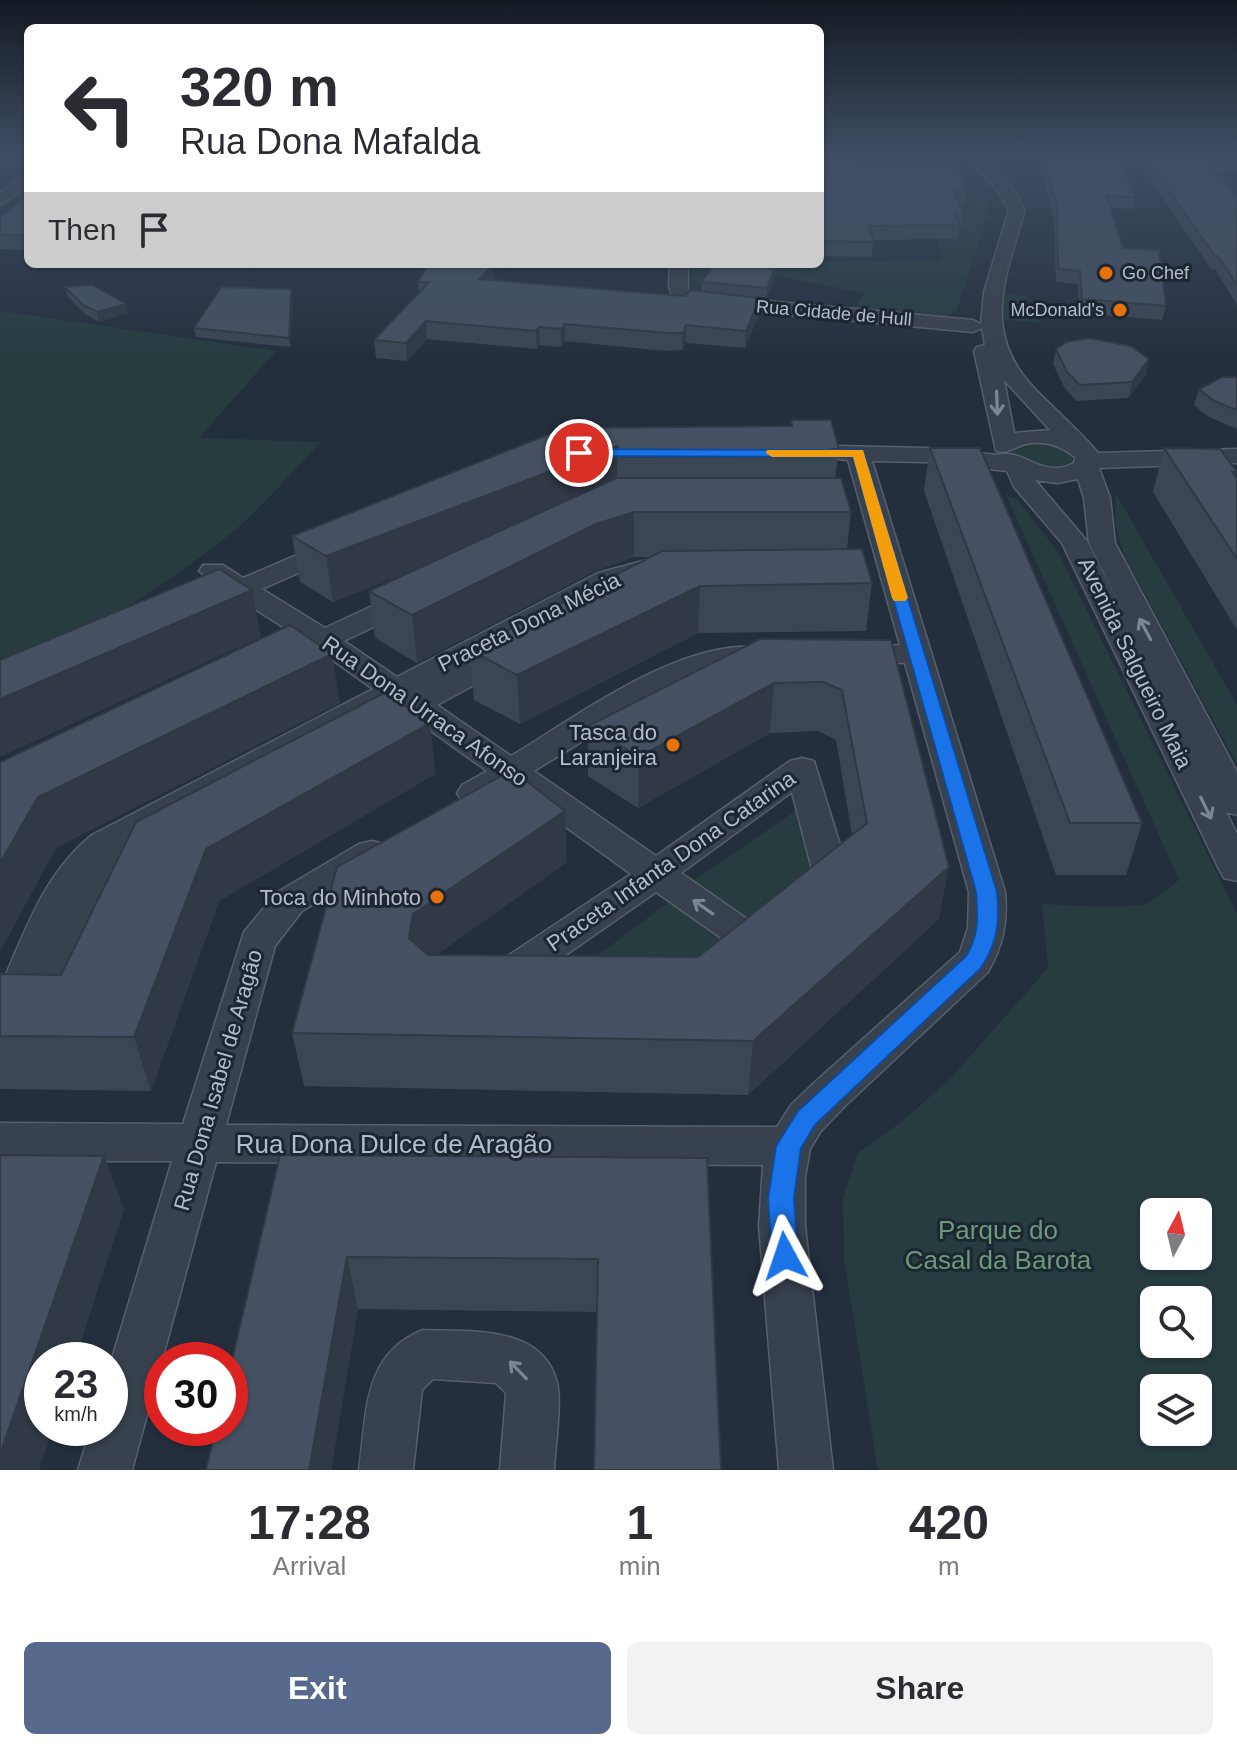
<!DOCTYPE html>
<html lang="en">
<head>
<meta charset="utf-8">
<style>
  :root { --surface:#fff; --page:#f2f2f3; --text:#2b2b33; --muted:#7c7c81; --accent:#56698c }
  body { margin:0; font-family:Helvetica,sans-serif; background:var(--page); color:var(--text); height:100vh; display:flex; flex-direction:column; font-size:30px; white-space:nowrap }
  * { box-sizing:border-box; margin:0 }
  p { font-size:26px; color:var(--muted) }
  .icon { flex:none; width:44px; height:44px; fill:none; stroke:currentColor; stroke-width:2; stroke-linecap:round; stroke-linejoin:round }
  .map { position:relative; height:1470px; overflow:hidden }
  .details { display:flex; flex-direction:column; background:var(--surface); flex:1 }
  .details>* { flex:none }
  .guide { position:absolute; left:24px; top:24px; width:800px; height:244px; border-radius:12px; box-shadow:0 2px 6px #0004; background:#fff; color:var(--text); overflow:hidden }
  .needle { width:52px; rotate:7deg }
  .fabs { position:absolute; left:1140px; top:1198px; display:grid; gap:16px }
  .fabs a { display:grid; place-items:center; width:72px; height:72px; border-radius:12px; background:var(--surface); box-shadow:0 2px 6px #0004; font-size:40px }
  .speed { position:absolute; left:24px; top:1342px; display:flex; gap:16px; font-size:40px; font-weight:700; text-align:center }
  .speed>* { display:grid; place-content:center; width:104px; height:104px; border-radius:50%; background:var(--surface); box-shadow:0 2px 6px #0004; line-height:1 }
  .speed small { font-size:20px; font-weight:400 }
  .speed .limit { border:12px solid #d22; background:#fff; color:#111 }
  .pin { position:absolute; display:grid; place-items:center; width:68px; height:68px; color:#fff; margin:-34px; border:4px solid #fff; border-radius:50%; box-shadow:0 2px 8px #0007 }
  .me { position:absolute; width:88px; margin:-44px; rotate:355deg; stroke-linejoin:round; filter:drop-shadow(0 0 6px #0008) }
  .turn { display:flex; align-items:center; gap:28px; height:168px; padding:0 24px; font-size:36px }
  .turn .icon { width:104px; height:104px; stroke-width:2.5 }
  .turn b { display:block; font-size:56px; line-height:68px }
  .then { display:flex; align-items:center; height:76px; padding:0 24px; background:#0003; gap:16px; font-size:30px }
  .eta { display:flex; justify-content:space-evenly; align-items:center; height:136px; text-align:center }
  .eta b { font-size:48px; font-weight:700; line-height:56px }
  .cta { display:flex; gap:16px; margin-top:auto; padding:16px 24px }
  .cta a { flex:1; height:92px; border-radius:12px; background:var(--accent); color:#fff; font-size:32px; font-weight:700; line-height:92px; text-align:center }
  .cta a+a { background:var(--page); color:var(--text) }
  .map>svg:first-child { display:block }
  .green { fill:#263c3f; fill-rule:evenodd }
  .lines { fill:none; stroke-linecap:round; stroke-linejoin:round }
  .minor-casing { stroke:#565f6c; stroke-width:3 }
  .minor { fill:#38414e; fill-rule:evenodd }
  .wall { fill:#3b4654 }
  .shaded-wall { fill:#303945 }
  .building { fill:#455162; stroke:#303945; stroke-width:2 }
  .oneway { stroke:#7c8592 }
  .route { fill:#1a73e8; stroke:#114b97; stroke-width:2 }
  .slow { fill:#f59e0b }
  .food-dot { fill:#e8710a; stroke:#1d2633; stroke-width:3 }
  .labels { text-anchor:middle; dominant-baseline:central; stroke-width:6; stroke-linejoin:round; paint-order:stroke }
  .far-poi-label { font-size:18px; fill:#b4bcc9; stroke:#1d2633; text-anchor:start }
  .far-street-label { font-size:18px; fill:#b4bcc9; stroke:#1d2633 }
  .street-label { font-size:22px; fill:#b4bcc9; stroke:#1d2633 }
  .poi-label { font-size:22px; fill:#b4bcc9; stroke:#1d2633; text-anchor:end }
  .near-street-label { font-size:26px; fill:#b4bcc9; stroke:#1d2633 }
  .near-park-label { font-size:26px; fill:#6b9a76; stroke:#1d2633 }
</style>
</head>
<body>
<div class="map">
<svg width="1237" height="1470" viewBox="0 0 1237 1470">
  <rect width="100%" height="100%" fill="#242f3e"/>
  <g class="green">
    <polygon points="972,186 982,187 987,201 987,220 980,220 984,225 956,312 945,316 854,309 864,293 747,270 717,270 692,294 690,264 942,260 937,240 960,239 955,229 963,229 957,210 970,210"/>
    <polygon points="1006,293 1029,297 1021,303 1024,318 1035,315 1040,323 1001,319 999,297"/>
    <path d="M0,311L276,351L199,438L321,442C291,472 263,507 230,534C161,591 79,636 0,678Z"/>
    <polygon points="1045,441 1074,454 1073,463 1050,469 1013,457 1011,452 1018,443"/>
    <polygon points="1116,494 1237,705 1237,764 1125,557 1115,524"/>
    <path d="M1006,495L1017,499L1058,552L1237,914V1470H878L844,1259L843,1198L858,1153L905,1119L951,1078L1048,968L1042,904L1109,907L1146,905L1179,880ZM1154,1212H1198V1256H1154ZM1154,1300H1198V1344H1154ZM1154,1388H1198V1432H1154Z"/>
    <polygon points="801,807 820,878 742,934 680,890"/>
    <polygon points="669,902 727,945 682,979 561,983"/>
  </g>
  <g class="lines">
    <g class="minor-casing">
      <g id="minor">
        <path d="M962,153H977L1010,185L1025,210C1006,276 980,331 1034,388C1055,410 1079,430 1098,453L1237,449V463L1099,468L1110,498L1115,543L1237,772V815L1226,812L1237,834V881L1224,878L1219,869L1062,543L1014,487L1007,471L925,462L872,461L1005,892C1008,923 1003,945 988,972L845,1106L821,1131L810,1149L805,1177V1226L833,1470H779L759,1226L763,1165L216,1162L132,1470H78L91,1428H110V1365L172,1161H0V1123L183,1124L244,932L276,893L359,844L372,841L385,844L390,853L385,862L302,911L275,946L226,1125L777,1127L791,1105L815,1082L960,952L968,928L969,892L905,663L844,661L839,655L844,649L900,645L848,460L832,458L828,453L832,448L840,446L925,448L998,455C1024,448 1042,480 1074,463L1075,457C1061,446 1044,440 1026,444C1014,447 1009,454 996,451L974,351L977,347L985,345L982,328L973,332L697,306C666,298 668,293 670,264H688V289L701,295L973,320L981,324L984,292L1009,210L997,190ZM1004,380L1050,430L1014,433ZM1078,479L1084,498L1089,543L1124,613L1087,541L1035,480L1057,483Z"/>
        <polygon points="1025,153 1107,153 1237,160 1237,170 1032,157"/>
        <polygon points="28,174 28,187 0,205 0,192"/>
        <path d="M337,538L346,540L350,546L346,552L262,589L325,628L402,592L412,590L422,592L426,598L422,604L344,641L397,677L598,573L650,559L764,561L777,581L773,587L651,589L437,705L511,756C580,715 692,629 774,650L779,656L774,662L731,665L687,677L534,771L656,856L790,761L802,758L814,761L850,877L845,886L700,1001L686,1005H487L473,1001L467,990L473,979L631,874L509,786C493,796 481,806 462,801L457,793L462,785L487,771L413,718L125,874L74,997L60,1001L10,989L4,979C27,926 46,872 92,835L373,689L321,652C303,660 286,673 265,668L261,662L265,656L302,639L239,599L208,611L198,609L194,603L198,597L220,587L199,571L203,565H223L243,578ZM792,792L813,873L750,921L681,873ZM656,892L724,940L678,975H537Z"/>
        <path d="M423,1330C468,1332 543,1324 557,1383C562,1402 555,1448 554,1470H500L506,1393L496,1383L433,1379L422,1390L413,1470H359C367,1414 362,1354 423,1330Z"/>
      </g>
    </g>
    <use href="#minor" class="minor"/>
  </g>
  <g class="wall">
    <polygon points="820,153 967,192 965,205 960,205 964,214 962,228 959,228 957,239 873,240 872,257 820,256"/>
    <polygon points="1041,153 1135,197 1132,209 1111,208 1123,248 1166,306 1162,320 1079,313 1078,284 1056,282 1054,220 1039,160"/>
    <polygon points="1144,155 1237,197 1237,305 1215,269 1211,269 1142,167"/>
    <polygon points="28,195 28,250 0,249 0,217"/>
    <polygon points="428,264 489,264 493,280 685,296 701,291 701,282 774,279 766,298 725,294 760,298 759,315 745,348 686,343 682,350 666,351 565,341 561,347 540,345 537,349 427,339 407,361 376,358 374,340 419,293 418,282"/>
    <polygon points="65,287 128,313 99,322 85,314 68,297"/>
    <polygon points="292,297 290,347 196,337 194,328"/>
    <polygon points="1056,349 1146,375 1128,398 1076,401 1064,387 1053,364"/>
    <polygon points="1237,377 1237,429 1209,417 1194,405 1199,389"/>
    <polygon points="791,420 839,449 835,478 851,512 847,549 872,583 866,631 698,633 520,724 474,700 470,650 649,557 634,557 597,570 417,663 375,638 369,591 417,569 333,602 300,582 292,536 565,428 791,426"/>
    <polygon points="930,448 1142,823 1126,875 1056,875 924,491"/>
    <polygon points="1164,448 1237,472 1235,476 1237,479 1237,630 1153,492"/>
    <polygon points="891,640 939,919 748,1095 304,1086 292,1033 567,862 436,955 698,957 852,835 836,740 818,731 770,733 638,808 588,776 588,726"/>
    <polygon points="430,723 435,774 219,901 151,1091 0,1089 0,974 61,975"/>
    <polygon points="280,1155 707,1158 597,1312 358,1309 331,1470 206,1470"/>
  </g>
  <g class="shaded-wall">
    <polygon points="10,153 28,153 28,155 0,175 0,160"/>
    <polygon points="486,264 489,264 490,269 493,266 494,282 479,279"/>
    <polygon points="775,269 774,279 766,298 767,288"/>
    <polygon points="291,289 292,297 290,347 289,338"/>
    <polygon points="760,298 759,315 745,348 746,331"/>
    <polygon points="126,304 128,313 99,322 97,312"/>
    <polygon points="426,321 427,339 407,361 406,343"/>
    <polygon points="565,324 565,341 561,347 561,329"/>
    <polygon points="686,325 686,343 682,350 683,333"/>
    <polygon points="539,327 540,345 537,349 536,331"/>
    <polygon points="1149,359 1146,375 1128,398 1132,382"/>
    <polygon points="617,446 617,490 333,602 326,556"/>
    <polygon points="634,512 634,557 597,570 417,663 412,615 596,524"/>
    <polygon points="700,586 698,633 520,724 517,675"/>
    <polygon points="252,590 261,637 0,757 0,699"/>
    <polygon points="332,654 340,703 56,848 0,952 0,863 38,797"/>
    <polygon points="774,683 770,733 638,808 639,757"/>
    <polygon points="430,723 435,774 219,901 151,1091 134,1037 206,849"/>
    <polygon points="565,811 567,862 419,967 409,938 413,914"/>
    <polygon points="949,867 939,919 748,1095 753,1041"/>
    <polygon points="104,1156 124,1209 75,1360 42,1360 42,1428 53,1428 39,1470 0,1470 0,1454"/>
    <polygon points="347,1257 358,1309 331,1470 309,1470"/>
  </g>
  <g class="building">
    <polygon points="0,153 10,153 0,160"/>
    <polygon points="820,153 851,153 853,161 955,163 967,192 954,191 964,214 955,214 959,225 869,226 874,242 820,241"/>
    <polygon points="1042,153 1118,154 1135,197 1107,196 1123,248 1159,250 1166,306 1082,299 1080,271 1058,269 1057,207"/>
    <polygon points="1144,155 1207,159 1237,197 1237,285 1218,256 1215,256"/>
    <polygon points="28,195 28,235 0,235 0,217"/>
    <polygon points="428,264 486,264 484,265 493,266 479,279 685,296 690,290 760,298 746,331 686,325 683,333 667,333 565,324 561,329 539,327 536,331 426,321 406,343 374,340 429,282 418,282"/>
    <polygon points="715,264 750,264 775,269 767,288 701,282"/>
    <polygon points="93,285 126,304 97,312 83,305 65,287"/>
    <polygon points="221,287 291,289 289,338 194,328"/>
    <polygon points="1089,338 1131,346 1149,359 1132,382 1080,385 1067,372 1056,349 1066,342"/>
    <polygon points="1222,377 1237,377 1237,410 1214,401 1199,389"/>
    <polygon points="791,420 831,420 839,449 832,449 835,457 622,457 617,446 326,556 292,536 565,428 792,426"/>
    <polygon points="930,448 980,448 1142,823 1070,823"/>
    <polygon points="1164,448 1220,449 1237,472 1232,472 1237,479 1237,559"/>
    <polygon points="616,478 841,478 851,512 634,512 596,524 412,615 369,591"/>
    <polygon points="862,549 872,583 700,586 517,675 470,650 662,551"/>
    <polygon points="219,569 252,590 0,699 0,660"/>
    <polygon points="290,625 332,654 38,797 0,863 0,762"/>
    <polygon points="760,639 891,640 949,867 753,1041 292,1033 337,867 512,770 565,811 413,914 409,938 428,955 698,957 867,823 842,690 823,682 774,683 639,757 588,726"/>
    <polygon points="386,692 430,723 206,849 134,1037 0,1036 0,974 61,975 136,822"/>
    <polygon points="0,1155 104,1156 0,1454"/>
    <polygon points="280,1155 707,1158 721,1470 594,1470 598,1259 347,1257 309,1470 206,1470 216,1428 230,1428 230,1369"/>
  </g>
  <defs><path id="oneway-shaft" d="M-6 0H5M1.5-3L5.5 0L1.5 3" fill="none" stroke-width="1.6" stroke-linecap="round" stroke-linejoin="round" transform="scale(2)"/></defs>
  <g class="oneway">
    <use href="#oneway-shaft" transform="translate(997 403) rotate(88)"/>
    <use href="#oneway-shaft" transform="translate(1145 629) rotate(-118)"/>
    <use href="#oneway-shaft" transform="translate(1206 808) rotate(64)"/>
    <use href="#oneway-shaft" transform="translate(703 907) rotate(-145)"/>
    <use href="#oneway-shaft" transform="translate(518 1370) rotate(-134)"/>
  </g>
  <linearGradient id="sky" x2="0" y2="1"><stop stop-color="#141a22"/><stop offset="0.43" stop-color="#3f4d63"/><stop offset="1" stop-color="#3f4d63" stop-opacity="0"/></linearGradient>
  <rect width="1237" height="359" fill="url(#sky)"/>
  <path class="route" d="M579,449L863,450L997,892C1000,922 998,942 981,968L815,1125L801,1148L794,1198L798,1256L795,1265L785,1268L775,1265L772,1256L768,1198L776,1146L798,1111L966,956C979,936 978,916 976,892L853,457L575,456L573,453Z"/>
  <polygon class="slow" points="767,450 863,450 908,598 905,601 894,601 892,598 853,457 772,457 766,453"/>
  <g class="food-dot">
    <circle cx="1106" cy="273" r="8"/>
    <circle cx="1120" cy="310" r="8"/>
    <circle cx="673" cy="745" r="8"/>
    <circle cx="437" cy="897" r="8"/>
  </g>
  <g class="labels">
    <g class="far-poi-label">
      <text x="1122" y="273">Go Chef</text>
      <text x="1104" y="310" text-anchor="end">McDonald's</text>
    </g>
    <g class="far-street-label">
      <text transform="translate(834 313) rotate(5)">Rua Cidade de Hull</text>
    </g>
    <g class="street-label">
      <text transform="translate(529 622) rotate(-26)">Praceta Dona Mécia</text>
      <text transform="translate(1135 663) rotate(64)">Avenida Salgueiro Maia</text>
      <text transform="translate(425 711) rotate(35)">Rua Dona Urraca Afonso</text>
      <text transform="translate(671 861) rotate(-35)">Praceta Infanta Dona Catarina</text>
      <text transform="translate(218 1080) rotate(-74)">Rua Dona Isabel de Aragão</text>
    </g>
    <g class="poi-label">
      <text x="657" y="732">Tasca do<tspan x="657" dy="25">Laranjeira</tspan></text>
      <text x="421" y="897">Toca do Minhoto</text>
    </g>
    <g class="near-street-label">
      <text x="394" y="1144">Rua Dona Dulce de Aragão</text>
    </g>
    <g class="near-park-label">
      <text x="998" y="1230">Parque do<tspan x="998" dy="30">Casal da Barota</tspan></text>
    </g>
  </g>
</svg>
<div class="fabs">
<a><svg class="needle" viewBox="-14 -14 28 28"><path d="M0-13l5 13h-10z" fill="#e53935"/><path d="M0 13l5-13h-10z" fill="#7c7c81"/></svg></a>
<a><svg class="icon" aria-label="search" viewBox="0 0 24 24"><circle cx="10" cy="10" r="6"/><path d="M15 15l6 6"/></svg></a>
<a><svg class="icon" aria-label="layers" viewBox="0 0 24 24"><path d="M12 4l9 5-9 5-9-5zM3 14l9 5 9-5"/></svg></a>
</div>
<div class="speed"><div>23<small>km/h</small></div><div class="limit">30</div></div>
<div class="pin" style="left:579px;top:453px;background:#d93025"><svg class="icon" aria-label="arrive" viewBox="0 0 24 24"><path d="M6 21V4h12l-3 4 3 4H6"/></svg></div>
<svg class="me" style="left:785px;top:1256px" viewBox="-20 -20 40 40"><path d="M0-17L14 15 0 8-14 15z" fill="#1a73e8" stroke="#fff" stroke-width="4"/></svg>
<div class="guide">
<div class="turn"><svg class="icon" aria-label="left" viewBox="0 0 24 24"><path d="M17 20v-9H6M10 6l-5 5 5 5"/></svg><div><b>320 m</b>Rua Dona Mafalda</div></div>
<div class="then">Then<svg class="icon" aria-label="arrive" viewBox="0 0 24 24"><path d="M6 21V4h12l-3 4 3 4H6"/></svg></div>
</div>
</div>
<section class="details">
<div class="eta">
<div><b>17:28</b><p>Arrival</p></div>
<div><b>1</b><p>min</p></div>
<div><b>420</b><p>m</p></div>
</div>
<div class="cta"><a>Exit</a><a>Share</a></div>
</section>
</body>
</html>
